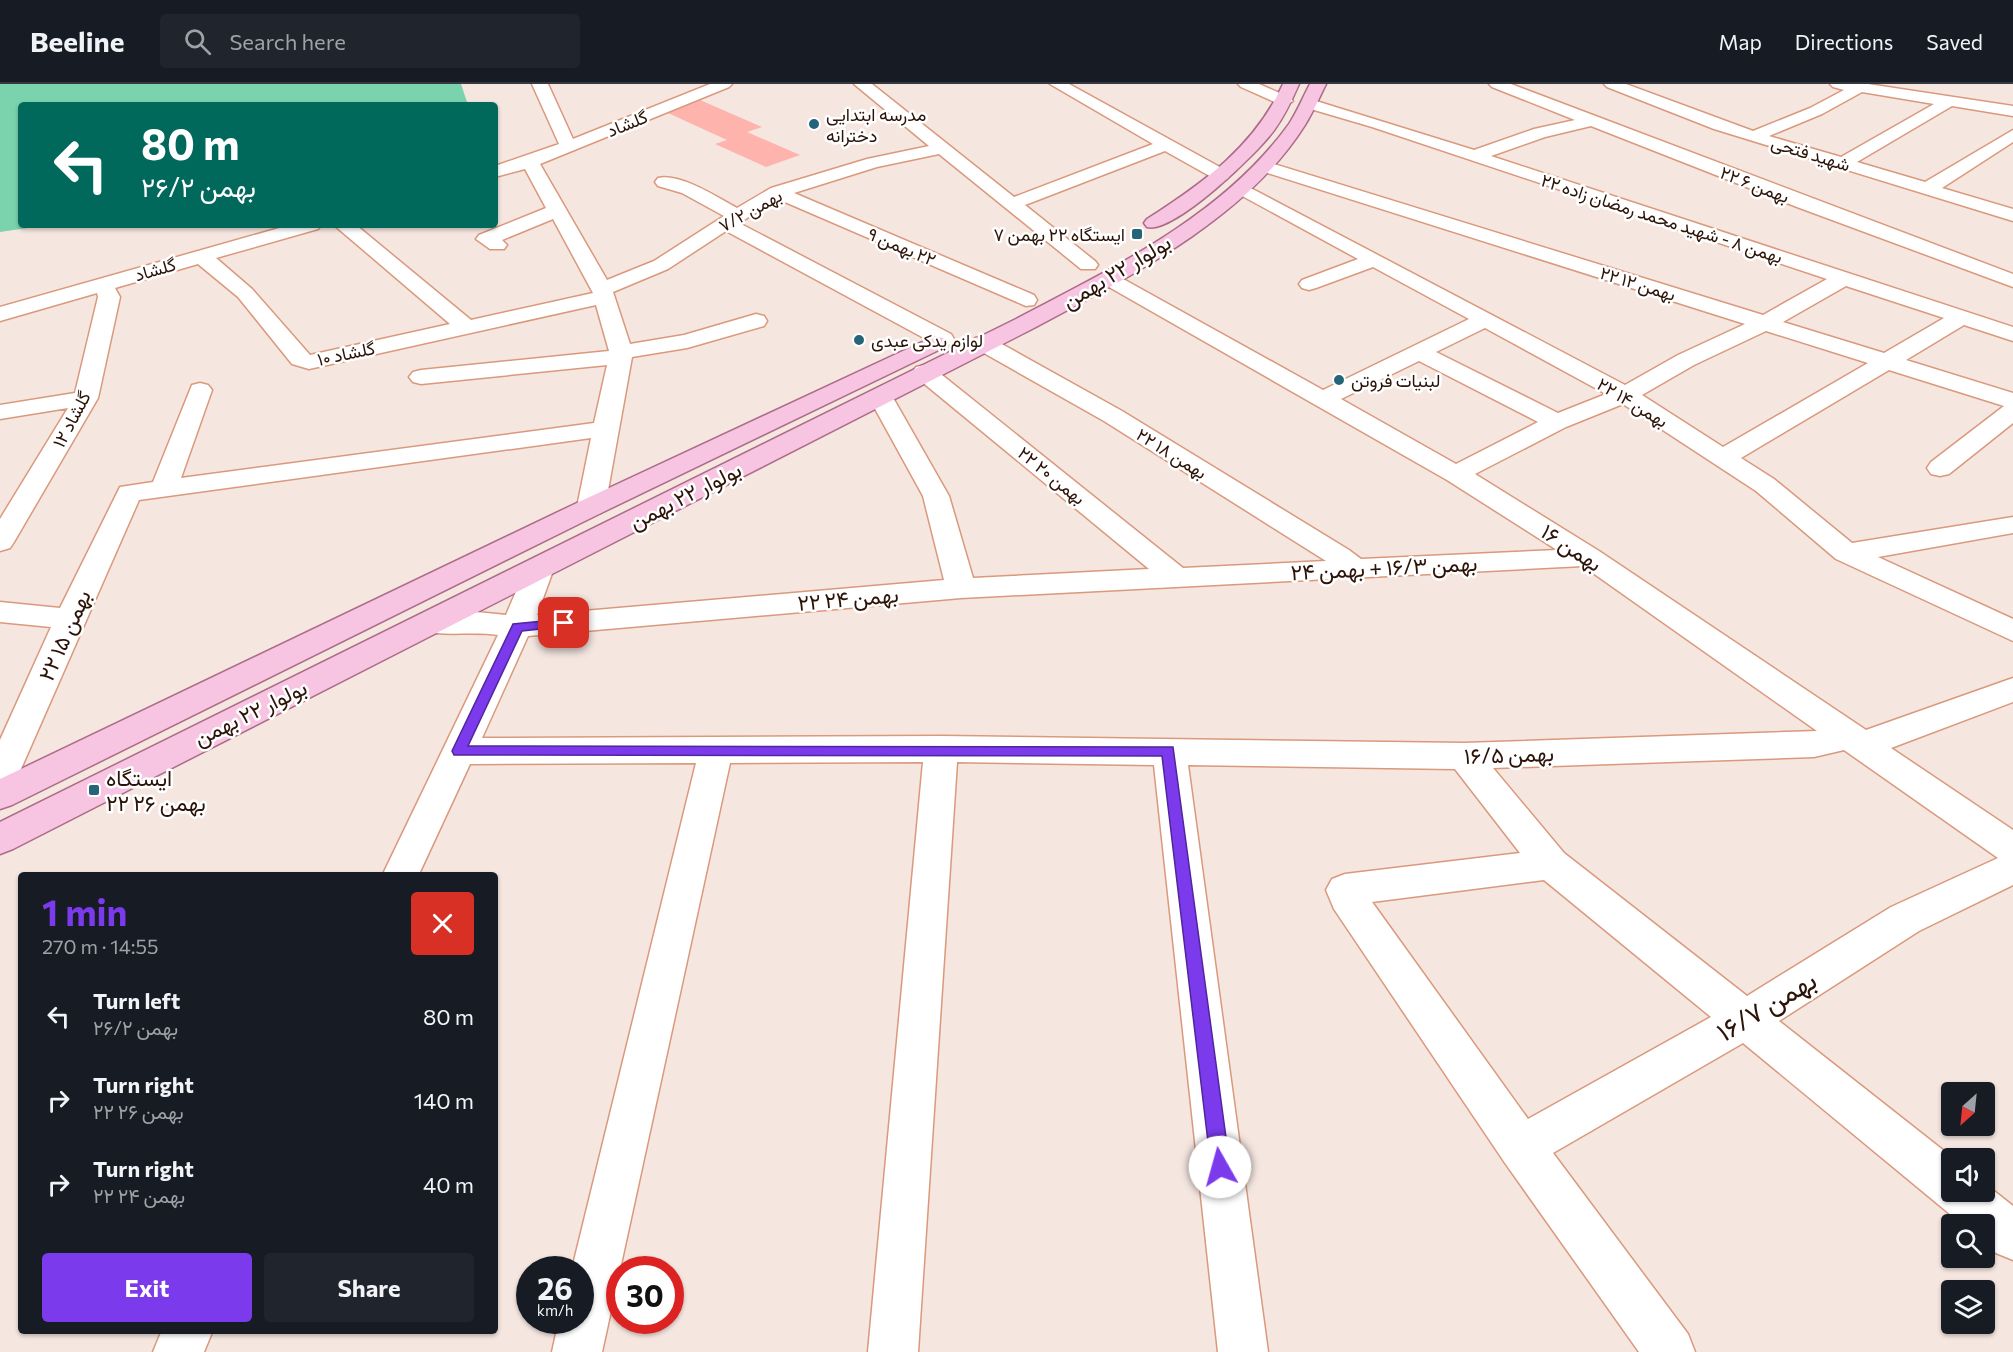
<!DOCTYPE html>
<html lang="en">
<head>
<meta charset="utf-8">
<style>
  :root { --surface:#171b24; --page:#20242c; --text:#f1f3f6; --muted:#9ea1a6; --line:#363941; --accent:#7c3aed }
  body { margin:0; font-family:Commissioner,Vazirmatn,sans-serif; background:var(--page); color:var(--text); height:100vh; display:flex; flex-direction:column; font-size:22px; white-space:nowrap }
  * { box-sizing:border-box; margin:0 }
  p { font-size:20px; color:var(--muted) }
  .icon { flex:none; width:33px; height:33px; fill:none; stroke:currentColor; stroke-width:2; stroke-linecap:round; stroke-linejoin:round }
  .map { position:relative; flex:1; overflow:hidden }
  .side { position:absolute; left:18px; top:788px; width:480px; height:462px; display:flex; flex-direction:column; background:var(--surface); border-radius:6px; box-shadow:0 2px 4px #0004 }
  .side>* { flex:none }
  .guide { position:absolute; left:18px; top:18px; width:480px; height:126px; border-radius:6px; box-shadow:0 2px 4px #0004; background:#00695c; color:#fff; overflow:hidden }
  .needle { width:39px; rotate:207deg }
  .fabs { position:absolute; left:1941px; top:998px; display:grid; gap:12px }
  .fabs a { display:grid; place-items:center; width:54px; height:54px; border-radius:6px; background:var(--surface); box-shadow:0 2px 4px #0004; font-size:30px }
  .speed { position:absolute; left:516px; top:1172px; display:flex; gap:12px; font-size:30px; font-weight:700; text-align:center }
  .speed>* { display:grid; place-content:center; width:78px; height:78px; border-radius:50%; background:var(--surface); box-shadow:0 2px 4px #0004; line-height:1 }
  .speed small { font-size:15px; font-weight:400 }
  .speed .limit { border:9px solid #d22; background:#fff; color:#111 }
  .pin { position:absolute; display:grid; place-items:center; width:51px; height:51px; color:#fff; margin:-26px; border-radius:12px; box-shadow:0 3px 9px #0006 }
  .me { position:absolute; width:66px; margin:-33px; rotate:353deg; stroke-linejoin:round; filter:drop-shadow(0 0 4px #0008) }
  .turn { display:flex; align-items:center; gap:21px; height:126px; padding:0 24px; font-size:27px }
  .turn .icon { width:78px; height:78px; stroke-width:2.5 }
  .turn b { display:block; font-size:42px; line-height:51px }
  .round { display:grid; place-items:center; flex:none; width:63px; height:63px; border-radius:6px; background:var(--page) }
  .head { display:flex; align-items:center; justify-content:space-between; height:102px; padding:0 24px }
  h1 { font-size:36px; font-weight:700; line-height:45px; color:var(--accent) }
  .cta { display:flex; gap:12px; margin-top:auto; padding:12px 24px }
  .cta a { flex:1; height:69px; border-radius:6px; background:var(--accent); color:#fff; font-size:24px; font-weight:700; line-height:69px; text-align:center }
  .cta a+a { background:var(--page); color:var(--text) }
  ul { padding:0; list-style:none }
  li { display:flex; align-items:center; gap:18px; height:84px; padding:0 24px }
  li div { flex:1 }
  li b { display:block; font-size:22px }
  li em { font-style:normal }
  header { display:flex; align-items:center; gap:36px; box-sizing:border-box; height:84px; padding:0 30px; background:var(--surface); border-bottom:2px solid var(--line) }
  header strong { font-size:28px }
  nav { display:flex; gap:33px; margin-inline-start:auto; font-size:21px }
  .search { width:420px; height:54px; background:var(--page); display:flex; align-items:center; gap:15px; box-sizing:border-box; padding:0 21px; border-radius:6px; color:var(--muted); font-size:22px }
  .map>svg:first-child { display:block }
  .green { fill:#7ad3ad }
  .building { fill:#feb3ac }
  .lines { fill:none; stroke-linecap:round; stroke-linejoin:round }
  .minor-casing { stroke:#da997c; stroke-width:3 }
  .major-casing { stroke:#ac6c88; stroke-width:3 }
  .minor { fill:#fff; fill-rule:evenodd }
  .major { fill:#f7c4e1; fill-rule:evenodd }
  .route { fill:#7c3aed; stroke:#51269a; stroke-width:1.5 }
  .poi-dot { fill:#26647a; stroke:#fff; stroke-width:2 }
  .labels { text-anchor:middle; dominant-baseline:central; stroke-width:5; stroke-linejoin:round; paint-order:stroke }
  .far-poi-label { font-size:18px; fill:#2b1308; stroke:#fff; text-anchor:start }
  .far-street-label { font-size:18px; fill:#2b1308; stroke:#fff }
  .street-label { font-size:22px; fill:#2b1308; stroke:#fff }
  .poi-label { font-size:22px; fill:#2b1308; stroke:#fff; text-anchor:start }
  .near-street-label { font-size:27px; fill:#2b1308; stroke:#fff }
</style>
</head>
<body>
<header>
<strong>Beeline</strong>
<div class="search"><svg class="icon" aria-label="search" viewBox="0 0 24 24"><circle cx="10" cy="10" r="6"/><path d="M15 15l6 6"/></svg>Search here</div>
<nav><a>Map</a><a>Directions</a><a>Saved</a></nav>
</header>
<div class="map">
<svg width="2013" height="1268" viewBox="0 0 2013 1268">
  <rect width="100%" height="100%" fill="#f5e6e0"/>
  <polygon class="green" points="0,0 461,0 468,21 21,21 21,141 48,141 0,148"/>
  <polygon class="building" points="700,16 762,43 747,48 800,71 766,83 715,60 727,56 668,29"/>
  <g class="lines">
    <g class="minor-casing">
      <g id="minor">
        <path d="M532,0H548L573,55L710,0H732L729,3L540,80L607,196L654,177L724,132L682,109L658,102L655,98L658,94C680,89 717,113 737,124L771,104L867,75L929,62L854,0H872L1014,113L1153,60L1050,0H1069L1227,87L1230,91L1227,95H1215L1165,67L1025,121L1095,177L1098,181L1095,185H1081L939,70L877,83L794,109L1034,211L1037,216L1034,221L1026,222L778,115L739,139L951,250L954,255L951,260L943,262L935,260L726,147L668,185L613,208L630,260L684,251L756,230L764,232L767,237L764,242L687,264L632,273L605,423L601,429L591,431L581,429L577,423L591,354L139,416L17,694L12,703L0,707V656L51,543L0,538V518L60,524L120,403L153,398L192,301L200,299L208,301L212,306L181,394L594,339L607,281L421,300L413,298L409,293L413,288L421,286L609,267L596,221L309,285L292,280L238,213L198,180L115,204L120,213L98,314L14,458L10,464L0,467V435L68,324L0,335V321L75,309L98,213L97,209L0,237V223L290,141H321L318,145L216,174L252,205L310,271L450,240L334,141H356L471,236L593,209L553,135L502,156L507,161L504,165H490L476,155L479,151L546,124L525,85L495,93V82L559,60Z"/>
        <polygon points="1238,0 1259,0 1291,14 1293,17 1285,22 1279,20 1241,3"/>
        <path d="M1489,0H1511L2013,190V203L1797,123L1591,42L1545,53L1491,72L2013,243V257L1964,241L1906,276L2013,309V339L1949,390L1940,392L1931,390L1927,384L1931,378L2004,322L1889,286L1741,374L1774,395L1852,459L2013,433V449L1878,473L2013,535V557L1836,475L1756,407L1623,320L1566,343L1475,390L1599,467L1866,646L2013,594V618L1891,664L2013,746V801L1919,847L1779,937L1953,1074H1952V1107H1984V1099L2013,1122V1176L1996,1169L1984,1159V1140H1962L1743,959L1553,1069L1688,1250L1695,1268H1639L1505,1079L1334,825L1326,806L1332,795L1345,790L1520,769L1455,685L1188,681L1268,1268H1218L1154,681L957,678L918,1268H868L923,678L730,679L602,1268H552L559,1236H580V1185H572L696,679L470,680L419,790H383L498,551C472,547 443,553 418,546L414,539L418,532C446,524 478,528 506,531L526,484L530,477L540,475L550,477L554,484L537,531L944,496L923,412L868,312L872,307L880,305L888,307L892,312L949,412L973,494L1149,485L916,293L912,288L916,283L924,281L932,283L1183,484L1326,477L1104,337L975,264L972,259L975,254L983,252L991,254L1122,327L1349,466L1361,475L1557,466L1447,396L1102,199L1099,195L1102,191L1109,189L1116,191L1323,306L1469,235L1373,183L1316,204L1309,206L1302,204L1299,200L1302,196L1358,175L1235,108L1232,104L1235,100L1241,99L1625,301L1678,271L1745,240L1258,86L1255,82L1258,78L1264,77L1763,231L1827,195L1372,43L1304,23L1302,20L1310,15L1316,17L1474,66L1534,45L1575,36L1492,3ZM1846,202L1944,234L1884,269L1783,238ZM1485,244L1606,310L1558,329L1436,268ZM1766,247L1868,279L1723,363L1642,311L1694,281ZM1419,277L1538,338L1456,380L1341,315ZM1583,482L1817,647L1464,659L941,652L482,654L528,552L961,514ZM1844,666L1998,774L1891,823L1747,912L1564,769L1493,684L1814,673ZM1544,796L1711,933L1528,1035L1372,818Z"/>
        <path d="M1604,0H1626L1753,47L1810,24L1844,6L1833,3L1830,0H1868L2013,22V32L1952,22L1857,78L1925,98L2013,46V58L1942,104L2013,125V137L1714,45L1607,3ZM1862,8L1934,20L1841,73L1769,52L1822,30Z"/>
        <polygon points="162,1246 213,1246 204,1268 153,1268"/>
      </g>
    </g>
    <g class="major-casing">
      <g id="major">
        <path d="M1283,0H1299C1292,16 1285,31 1275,45C1259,68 1174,150 1147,143L1144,139L1147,135C1203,99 1255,62 1283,0Z"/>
        <path d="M1310,0H1326C1319,14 1313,28 1305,41C1246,135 1127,194 1032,245L13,765L0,770V738L1016,235C1113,184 1223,132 1289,40C1297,28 1303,13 1310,0Z"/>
        <polygon points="935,252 943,254 946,259 943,264 601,429 12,721 0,725 0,695 581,417"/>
      </g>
    </g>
    <use href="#minor" class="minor"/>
    <use href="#major" class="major"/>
  </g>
  <polygon class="route" points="564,535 568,536 570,539 568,542 522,547 468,662 1173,663 1230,1083 1227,1090 1220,1093 1213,1090 1211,1083 1162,672 454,671 452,667 513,540"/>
  <g class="poi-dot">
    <circle cx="814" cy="40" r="6"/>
    <rect x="1131" y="144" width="12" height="12" rx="3"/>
    <circle cx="859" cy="256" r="6"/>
    <circle cx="1339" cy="296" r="6"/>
    <rect x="88" y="700" width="12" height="12" rx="3"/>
  </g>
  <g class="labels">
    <g class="far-poi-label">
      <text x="826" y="30">مدرسه ابتدایی<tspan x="826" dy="21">دخترانه</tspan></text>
      <text x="1125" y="150" text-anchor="end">ایستگاه ۲۲ بهمن ۷</text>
      <text x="871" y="256">لوازم یدکی عبدی</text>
      <text x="1351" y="296">لبنیات فروتن</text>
    </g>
    <g class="far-street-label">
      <text transform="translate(627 39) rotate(-22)">گلشاد</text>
      <text transform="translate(1811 69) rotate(17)">شهید فتحی</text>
      <text transform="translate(1755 100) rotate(21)">۲۲ بهمن ۶</text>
      <text transform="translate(750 126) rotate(-29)">بهمن ۷/۲</text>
      <text transform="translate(1662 134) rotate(18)">۲۲ بهمن ۸ - شهید محمد رمضان زاده</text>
      <text transform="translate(902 162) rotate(23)">٢٢ بهمن ۹</text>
      <text transform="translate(155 185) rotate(-16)">گلشاد</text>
      <text transform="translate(1638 199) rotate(17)">۲۲ بهمن ۱۲</text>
      <text transform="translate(346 269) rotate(-12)">گلشاد ۱۰</text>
      <text transform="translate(1633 318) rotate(31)">۲۲ بهمن ۱۴</text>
      <text transform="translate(71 335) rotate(-62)">گلشاد ۱۲</text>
      <text transform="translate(1172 369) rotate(32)">۲۲ بهمن ۱۸</text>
      <text transform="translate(1052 391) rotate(39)">۲۲ بهمن ۲۰</text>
    </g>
    <g class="street-label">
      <text transform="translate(1116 187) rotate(-31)">بولوار ۲۲ بهمن</text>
      <text transform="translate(685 411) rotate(-27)">بولوار ۲۲ بهمن</text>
      <text transform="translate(1572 463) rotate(33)">بهمن ۱۶</text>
      <text transform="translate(1384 483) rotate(-3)">بهمن ۱۶/۳ + بهمن ۲۴</text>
      <text transform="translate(848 514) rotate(-5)">۲۲ بهمن ۲۴</text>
      <text transform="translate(64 551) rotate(-66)">۲۲ بهمن ۱۵</text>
      <text transform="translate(250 628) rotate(-26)">بولوار ۲۲ بهمن</text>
      <text transform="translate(1509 670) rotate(-2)">بهمن ۱۶/۵</text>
    </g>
    <g class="poi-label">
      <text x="106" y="693">ایستگاه<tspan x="106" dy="25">۲۲ بهمن ۲۶</tspan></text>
    </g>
    <g class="near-street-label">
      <text transform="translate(1766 921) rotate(-31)">بهمن ۱۶/۷</text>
    </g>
  </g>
</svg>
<div class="fabs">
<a><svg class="needle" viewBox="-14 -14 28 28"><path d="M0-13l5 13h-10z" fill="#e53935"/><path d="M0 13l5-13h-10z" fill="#9ea1a6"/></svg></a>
<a><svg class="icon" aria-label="sound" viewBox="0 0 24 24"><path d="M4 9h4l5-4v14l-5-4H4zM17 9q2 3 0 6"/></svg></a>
<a><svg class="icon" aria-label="search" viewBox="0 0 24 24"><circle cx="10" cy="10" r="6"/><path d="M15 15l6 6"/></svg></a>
<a><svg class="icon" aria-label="layers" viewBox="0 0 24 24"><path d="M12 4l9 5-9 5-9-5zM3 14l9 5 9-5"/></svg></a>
</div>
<div class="speed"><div>26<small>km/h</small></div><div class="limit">30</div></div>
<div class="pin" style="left:564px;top:539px;background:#d93025"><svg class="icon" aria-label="arrive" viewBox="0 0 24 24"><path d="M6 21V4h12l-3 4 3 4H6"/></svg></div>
<svg class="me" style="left:1220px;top:1083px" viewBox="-20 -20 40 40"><circle r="19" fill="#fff"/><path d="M0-13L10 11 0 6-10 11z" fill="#7c3aed"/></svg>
<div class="guide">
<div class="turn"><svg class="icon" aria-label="left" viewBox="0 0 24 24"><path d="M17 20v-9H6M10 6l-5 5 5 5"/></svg><div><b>80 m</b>بهمن ۲۶/۲</div></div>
</div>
<section class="side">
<div class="head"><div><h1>1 min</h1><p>270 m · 14:55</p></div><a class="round" style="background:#d93025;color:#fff"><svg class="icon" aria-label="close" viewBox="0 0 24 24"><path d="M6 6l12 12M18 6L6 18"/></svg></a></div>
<ul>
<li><svg class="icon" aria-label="left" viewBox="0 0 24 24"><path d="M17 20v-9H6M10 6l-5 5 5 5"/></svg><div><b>Turn left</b><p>بهمن ۲۶/۲</p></div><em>80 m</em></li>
<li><svg class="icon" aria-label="right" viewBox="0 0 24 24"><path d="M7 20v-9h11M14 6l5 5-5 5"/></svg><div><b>Turn right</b><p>۲۲ بهمن ۲۶</p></div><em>140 m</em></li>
<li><svg class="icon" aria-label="right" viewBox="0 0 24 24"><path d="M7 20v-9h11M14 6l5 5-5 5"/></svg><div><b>Turn right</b><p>۲۲ بهمن ۲۴</p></div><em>40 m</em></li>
</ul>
<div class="cta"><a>Exit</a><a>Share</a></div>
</section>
</div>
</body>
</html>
